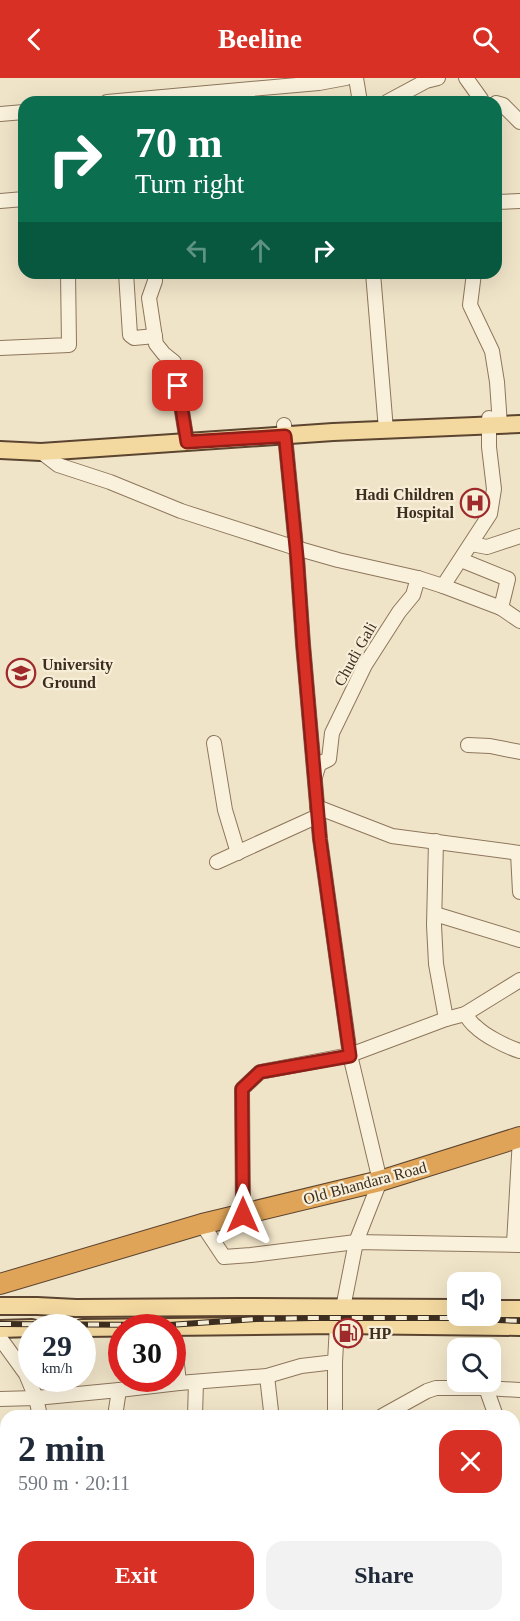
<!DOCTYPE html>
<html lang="en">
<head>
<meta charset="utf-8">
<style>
  :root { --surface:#fff; --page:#f2f2f3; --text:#1f2937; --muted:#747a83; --accent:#d93025 }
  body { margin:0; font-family:Georgia,serif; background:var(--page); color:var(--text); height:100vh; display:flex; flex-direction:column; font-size:22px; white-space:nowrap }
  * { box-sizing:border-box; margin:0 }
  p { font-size:20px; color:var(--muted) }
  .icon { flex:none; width:33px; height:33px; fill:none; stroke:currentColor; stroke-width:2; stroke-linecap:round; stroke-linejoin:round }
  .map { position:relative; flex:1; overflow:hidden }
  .drawer { position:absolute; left:0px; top:1332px; width:520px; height:212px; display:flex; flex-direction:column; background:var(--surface); border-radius:18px 18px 0 0; box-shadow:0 6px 24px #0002 }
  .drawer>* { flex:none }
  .banner { position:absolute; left:18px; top:18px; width:484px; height:183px; border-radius:18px; box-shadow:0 6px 24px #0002; background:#0b6e4f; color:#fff; overflow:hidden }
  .fabs { position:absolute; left:447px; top:1194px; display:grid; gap:12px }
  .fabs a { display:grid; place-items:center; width:54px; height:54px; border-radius:12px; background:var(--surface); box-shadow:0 6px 24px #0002; font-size:30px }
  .speed { position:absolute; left:18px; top:1236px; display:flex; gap:12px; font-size:30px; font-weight:700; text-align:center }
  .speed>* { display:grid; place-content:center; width:78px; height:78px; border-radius:50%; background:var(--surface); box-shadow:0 6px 24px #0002; line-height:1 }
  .speed small { font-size:15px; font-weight:400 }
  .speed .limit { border:9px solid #d22; background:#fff; color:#111 }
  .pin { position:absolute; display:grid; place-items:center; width:51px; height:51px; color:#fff; margin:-26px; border-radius:12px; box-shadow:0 3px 9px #0006 }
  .me { position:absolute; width:66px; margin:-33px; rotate:0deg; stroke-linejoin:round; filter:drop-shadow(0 0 4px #0008) }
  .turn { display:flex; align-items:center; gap:21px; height:126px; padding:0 18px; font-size:27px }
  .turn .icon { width:78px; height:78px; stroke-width:2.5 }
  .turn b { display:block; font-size:42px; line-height:51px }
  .lanes { display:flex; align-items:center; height:57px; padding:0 18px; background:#0003; justify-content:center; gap:30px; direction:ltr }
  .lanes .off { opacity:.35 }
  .round { display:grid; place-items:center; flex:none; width:63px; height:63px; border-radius:18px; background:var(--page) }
  .headline { display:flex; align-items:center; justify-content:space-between; height:102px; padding:0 18px }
  h1 { font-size:36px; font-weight:800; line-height:45px }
  .cta { display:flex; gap:12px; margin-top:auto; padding:12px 18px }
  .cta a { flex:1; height:69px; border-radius:18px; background:var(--accent); color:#fff; font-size:24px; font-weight:800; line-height:69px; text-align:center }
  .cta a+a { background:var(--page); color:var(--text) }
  header { display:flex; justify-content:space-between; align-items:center; height:78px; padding:0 18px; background:var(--accent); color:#fff; font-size:27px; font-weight:800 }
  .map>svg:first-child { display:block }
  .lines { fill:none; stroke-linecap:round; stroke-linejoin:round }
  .minor-casing { stroke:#8d765c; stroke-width:16 }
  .major-casing { stroke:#5b4430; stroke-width:20 }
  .highway-casing { stroke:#5b4430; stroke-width:22 }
  .minor { stroke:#faf1dc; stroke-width:14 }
  .major { stroke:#f3d9a0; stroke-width:16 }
  .highway { stroke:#e0a458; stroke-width:20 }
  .rail-casing { stroke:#3d2e20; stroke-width:6 }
  .rail { stroke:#f7eed8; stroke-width:4; stroke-dasharray:11; stroke-linecap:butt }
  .route-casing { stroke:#8d1f18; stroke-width:15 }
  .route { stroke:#d93025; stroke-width:10 }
  .labels { text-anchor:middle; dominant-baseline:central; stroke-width:4.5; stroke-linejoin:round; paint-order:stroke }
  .poi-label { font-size:16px; font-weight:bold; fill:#3d2e20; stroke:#f7eed8; text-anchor:start }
  .street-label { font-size:16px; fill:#3d2e20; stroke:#f7eed8 }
</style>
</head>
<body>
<header><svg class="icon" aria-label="back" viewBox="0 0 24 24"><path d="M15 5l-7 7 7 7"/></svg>Beeline<svg class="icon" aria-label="search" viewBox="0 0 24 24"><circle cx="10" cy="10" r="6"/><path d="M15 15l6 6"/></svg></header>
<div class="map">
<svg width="520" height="1543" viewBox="0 0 520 1543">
  <rect width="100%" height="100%" fill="#f0e4c8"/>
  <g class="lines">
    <g class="minor-casing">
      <g id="minor">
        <polyline points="356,0 360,24"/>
        <polyline points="466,0 481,21 481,24"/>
        <polyline points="107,24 319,5 346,0"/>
        <polyline points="387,24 426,3 438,0"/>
        <polyline points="496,25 503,27 520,44"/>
        <polyline points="0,36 24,34"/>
        <polyline points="0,123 24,121"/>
        <polyline points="496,124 520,123"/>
        <polyline points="126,195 130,257 134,260 155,258"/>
        <polyline points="155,195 155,203 149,220 156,266 164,276 174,284 187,364"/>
        <polyline points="373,195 386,352"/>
        <polyline points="474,195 470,227 492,273 497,304 500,347"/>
        <polyline points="0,270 69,267 68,195"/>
        <polyline points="41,374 58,387 110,404 181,433 296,470 338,482 418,500 443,508 490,436 494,411 489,369 489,340"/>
        <polyline points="471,466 487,469 520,458"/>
        <polyline points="461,482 508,501 501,530"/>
        <polyline points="443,508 501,530 520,543"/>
        <polyline points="214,665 225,732 238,775"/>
        <polyline points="468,667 490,668 520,674"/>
        <polyline points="315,699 319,686 329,681 332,655 365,587 399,534 413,517 418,500"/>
        <polyline points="317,729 392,758 520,775"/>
        <polyline points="436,763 434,847 436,886 446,941"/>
        <polyline points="518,775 520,814"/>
        <polyline points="217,784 318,738"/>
        <polyline points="435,836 520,862"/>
        <path d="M465,936C468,940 471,945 475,948C485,958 507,969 520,973"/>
        <polyline points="243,1137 242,1011 260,994 350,977 446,941 465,936 520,902"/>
        <polyline points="202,1146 224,1179 251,1177 356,1164 520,1167"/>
        <polyline points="514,1166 520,1060"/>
        <polyline points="173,1249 179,1305"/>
        <polyline points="0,1260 26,1296 36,1320 119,1312 179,1305 267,1298 301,1288 335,1284 337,1247 343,1230 356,1164 380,1103 350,977 320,761 303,566 297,479 284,347"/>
        <polyline points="267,1298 271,1333 270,1338"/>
        <polyline points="486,1310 496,1338"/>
        <polyline points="0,1321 36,1320 40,1338"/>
        <polyline points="115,1338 119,1312"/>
        <polyline points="195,1338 196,1304"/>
        <polyline points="335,1338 335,1284"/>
        <polyline points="382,1338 427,1313 436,1310 486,1310 520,1312"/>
        <polyline points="514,1389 520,1405"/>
        <polyline points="0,1423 6,1417"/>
        <polyline points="0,1499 6,1521"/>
        <polyline points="11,1538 12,1543"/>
        <polyline points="388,1538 390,1543"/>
        <polyline points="492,1538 493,1543"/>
        <polyline points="206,1543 208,1538"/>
      </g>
    </g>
    <g class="major-casing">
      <g id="major">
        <polyline points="0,372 41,374 333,354 520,346"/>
        <polyline points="0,1228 37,1228 76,1230 240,1229 458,1230"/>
        <polyline points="490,1231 520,1231"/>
        <polyline points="82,1250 337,1247 520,1249"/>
        <polyline points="0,1251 32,1250"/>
      </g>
    </g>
    <g class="highway-casing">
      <polyline id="highway" points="0,1206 202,1146 380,1103 520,1059"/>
    </g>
    <use href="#minor" class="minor"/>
    <use href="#major" class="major"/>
    <use href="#highway" class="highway"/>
    <g class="rail-casing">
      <polyline id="rail" points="0,1246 169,1247 256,1241 315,1240 452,1240 520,1243"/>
    </g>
    <use href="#rail" class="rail"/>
  </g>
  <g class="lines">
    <g class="route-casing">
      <polyline id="route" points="178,308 187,364 285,358 297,479 303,566 320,761 350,978 260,994 242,1011 243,1137"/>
    </g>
    <use href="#route" class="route"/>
  </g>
  <defs>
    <g id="hospital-ring" transform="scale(1.5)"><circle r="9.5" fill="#f7eed8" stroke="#9e2a2b" stroke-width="1.5"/><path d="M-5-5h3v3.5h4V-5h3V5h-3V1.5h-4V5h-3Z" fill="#9e2a2b"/></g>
    <g id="university-ring" transform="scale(1.5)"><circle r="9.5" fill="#f7eed8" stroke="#9e2a2b" stroke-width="1.5"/><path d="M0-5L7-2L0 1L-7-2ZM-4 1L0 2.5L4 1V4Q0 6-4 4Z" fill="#9e2a2b"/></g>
    <g id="fuel-ring" transform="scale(1.5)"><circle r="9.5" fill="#f7eed8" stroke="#9e2a2b" stroke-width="1.5"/><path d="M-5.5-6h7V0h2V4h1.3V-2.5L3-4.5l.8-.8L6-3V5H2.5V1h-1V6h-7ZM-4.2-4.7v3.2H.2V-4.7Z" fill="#9e2a2b"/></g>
  </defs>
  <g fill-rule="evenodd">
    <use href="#hospital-ring" x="475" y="425"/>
    <use href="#university-ring" x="21" y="595"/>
    <use href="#fuel-ring" x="348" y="1255"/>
  </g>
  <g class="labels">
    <g class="poi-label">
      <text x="454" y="416" text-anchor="end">Hadi Children<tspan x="454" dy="18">Hospital</tspan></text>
      <text x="42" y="586">University<tspan x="42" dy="18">Ground</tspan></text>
      <text x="369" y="1255">HP</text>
    </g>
    <g class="street-label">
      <text transform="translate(355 576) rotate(-61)">Chudi Gali</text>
      <text transform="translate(365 1105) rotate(-15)">Old Bhandara Road</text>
    </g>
  </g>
</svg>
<div class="fabs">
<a><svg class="icon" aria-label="sound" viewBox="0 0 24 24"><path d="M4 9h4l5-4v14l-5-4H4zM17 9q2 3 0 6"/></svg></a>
<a><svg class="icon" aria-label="search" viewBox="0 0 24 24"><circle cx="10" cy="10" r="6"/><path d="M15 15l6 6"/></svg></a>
</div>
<div class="speed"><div>29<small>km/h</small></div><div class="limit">30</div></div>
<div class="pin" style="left:178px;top:308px;background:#d93025"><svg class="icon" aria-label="arrive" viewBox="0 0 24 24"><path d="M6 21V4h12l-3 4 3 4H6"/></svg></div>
<svg class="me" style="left:243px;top:1137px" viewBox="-20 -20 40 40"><path d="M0-17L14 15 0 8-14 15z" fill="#d93025" stroke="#fff" stroke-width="4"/></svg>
<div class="banner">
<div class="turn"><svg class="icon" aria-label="right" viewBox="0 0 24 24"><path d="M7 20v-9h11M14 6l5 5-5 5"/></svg><div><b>70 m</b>Turn right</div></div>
<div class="lanes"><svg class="icon off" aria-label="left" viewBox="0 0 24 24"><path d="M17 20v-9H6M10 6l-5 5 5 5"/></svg><svg class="icon off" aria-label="ahead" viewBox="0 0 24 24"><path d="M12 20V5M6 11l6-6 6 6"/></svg><svg class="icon" aria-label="right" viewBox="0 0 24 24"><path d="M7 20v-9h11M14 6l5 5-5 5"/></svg></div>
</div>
<section class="drawer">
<div class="headline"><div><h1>2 min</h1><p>590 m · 20:11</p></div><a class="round" style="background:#d93025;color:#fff"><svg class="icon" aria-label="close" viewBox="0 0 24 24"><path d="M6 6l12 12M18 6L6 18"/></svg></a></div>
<div class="cta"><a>Exit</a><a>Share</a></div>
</section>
</div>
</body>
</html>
